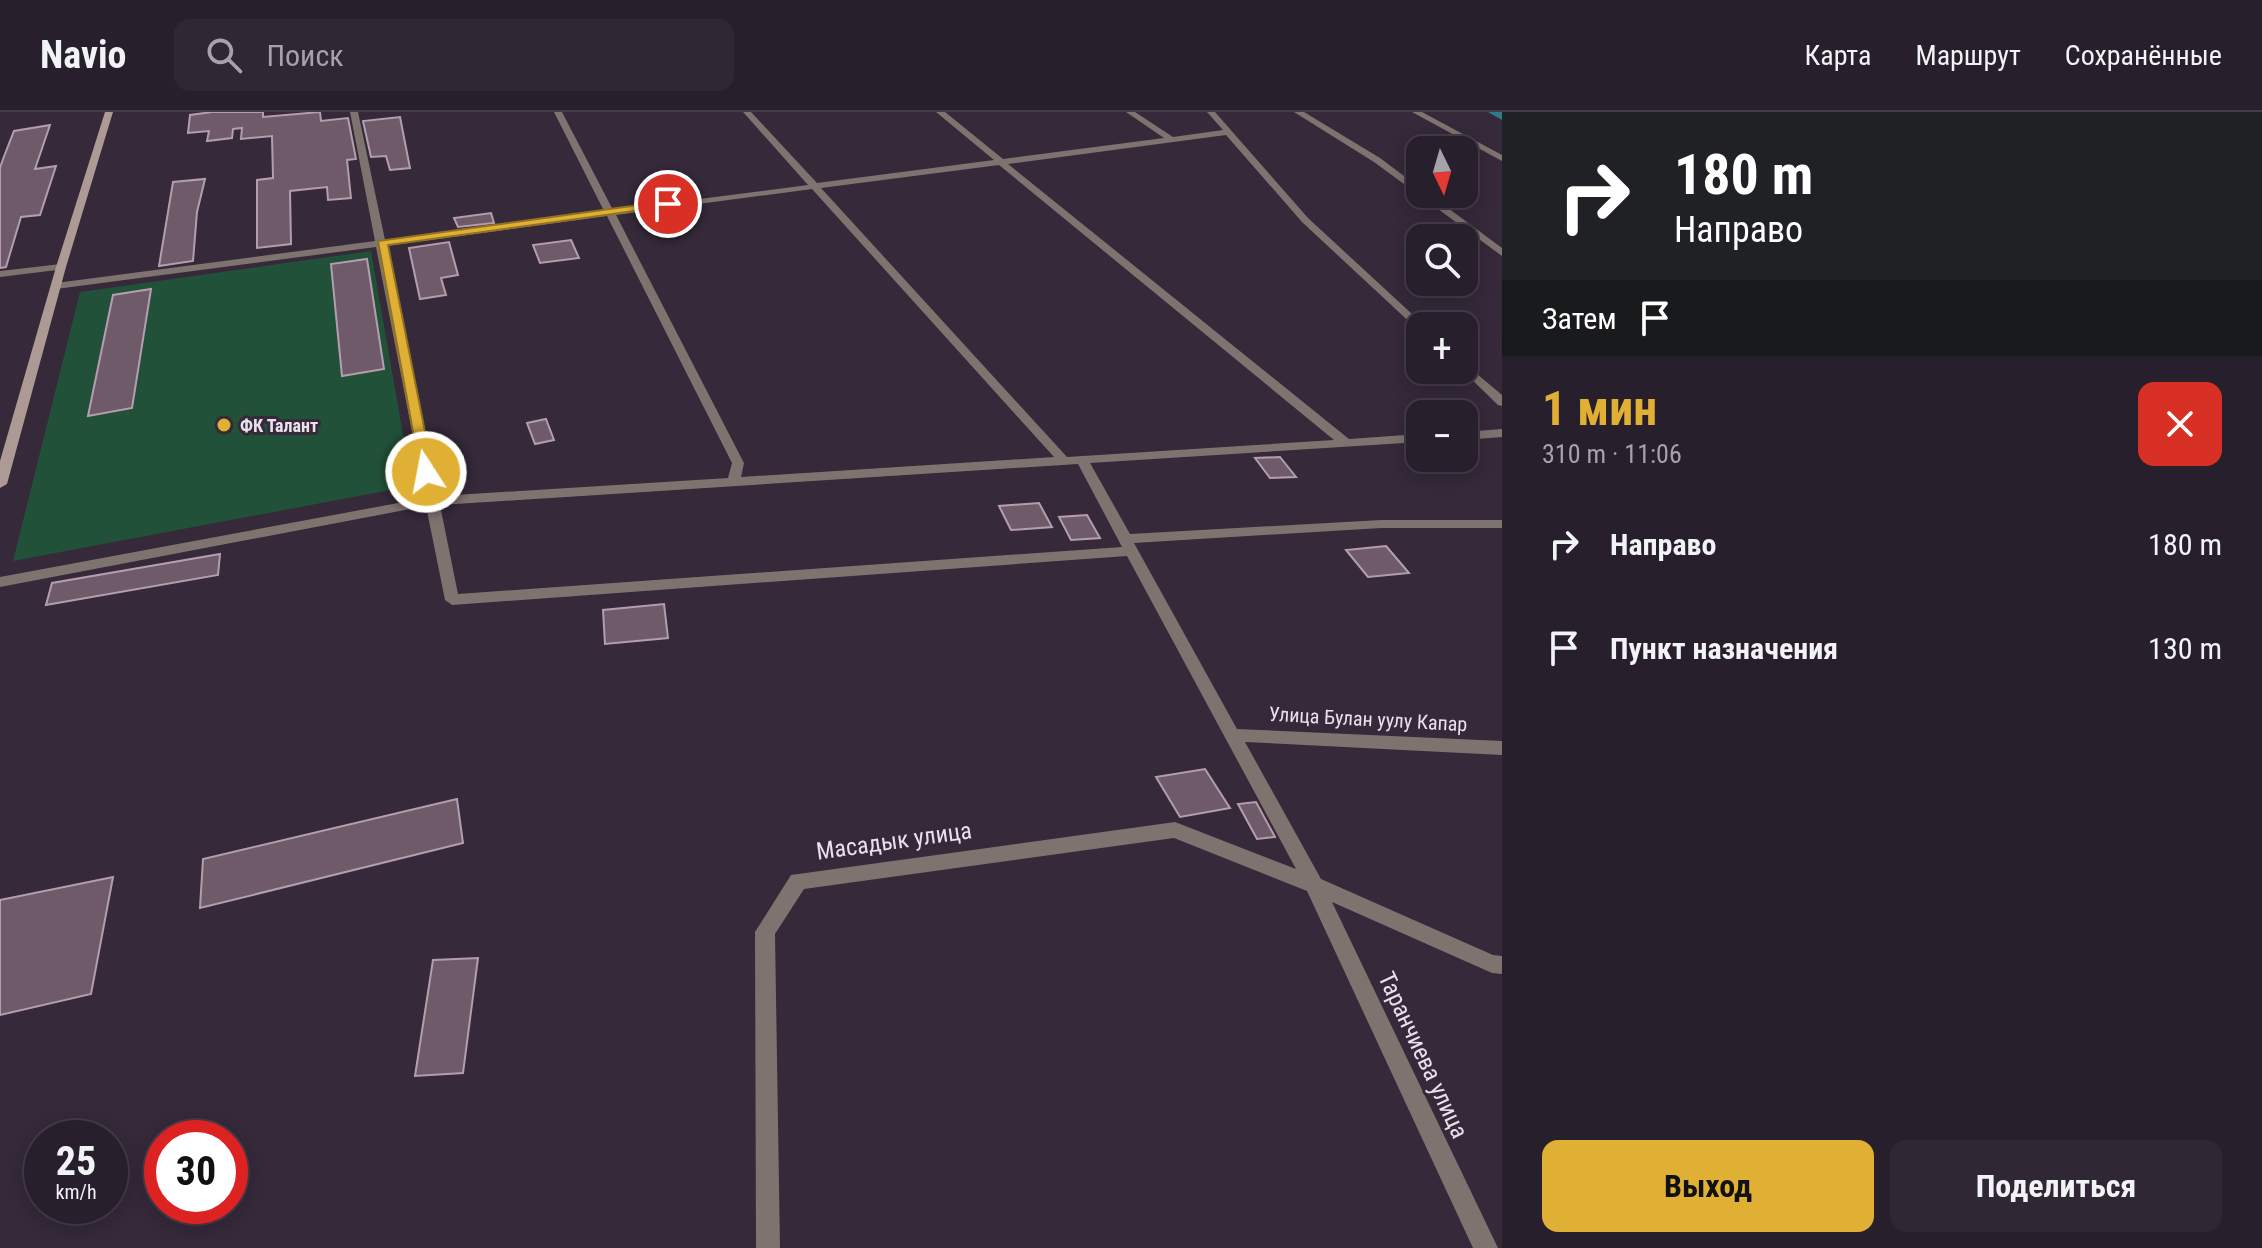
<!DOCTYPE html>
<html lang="ru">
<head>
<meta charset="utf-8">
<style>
  :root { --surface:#281f2c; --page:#302734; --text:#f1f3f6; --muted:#a5a2a9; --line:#443d48; --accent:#e0b034 }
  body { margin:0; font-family:"Roboto Condensed",sans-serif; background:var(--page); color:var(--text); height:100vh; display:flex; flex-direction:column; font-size:30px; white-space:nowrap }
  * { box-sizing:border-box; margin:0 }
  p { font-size:26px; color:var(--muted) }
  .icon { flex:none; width:44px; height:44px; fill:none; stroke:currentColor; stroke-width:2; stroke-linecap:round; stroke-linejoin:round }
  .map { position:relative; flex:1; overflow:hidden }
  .panel { display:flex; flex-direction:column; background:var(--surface); width:760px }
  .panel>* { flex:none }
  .hud { background:#202124; color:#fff; overflow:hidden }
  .needle { width:52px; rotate:175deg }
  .fabs { position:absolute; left:1406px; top:24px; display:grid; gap:16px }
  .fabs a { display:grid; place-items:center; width:72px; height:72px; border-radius:16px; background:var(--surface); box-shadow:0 4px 20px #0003,0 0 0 2px var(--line); font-size:40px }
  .speed { position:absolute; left:24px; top:1008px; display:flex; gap:16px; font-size:40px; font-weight:700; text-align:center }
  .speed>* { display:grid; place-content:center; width:104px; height:104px; border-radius:50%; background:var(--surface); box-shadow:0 4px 20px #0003,0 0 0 2px var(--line); line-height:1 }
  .speed small { font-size:20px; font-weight:400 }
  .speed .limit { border:12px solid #d22; background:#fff; color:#111 }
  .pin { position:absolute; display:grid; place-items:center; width:68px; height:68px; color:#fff; margin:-34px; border:4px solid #fff; border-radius:50%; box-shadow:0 2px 8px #0007 }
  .me { position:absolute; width:88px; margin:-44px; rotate:349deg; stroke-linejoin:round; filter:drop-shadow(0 0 6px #0008) }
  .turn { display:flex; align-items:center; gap:28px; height:168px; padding:0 40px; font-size:36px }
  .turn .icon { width:104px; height:104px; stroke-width:2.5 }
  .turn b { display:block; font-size:56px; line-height:68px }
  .then { display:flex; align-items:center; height:76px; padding:0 40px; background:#0003; gap:16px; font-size:30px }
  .round { display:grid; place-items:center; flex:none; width:84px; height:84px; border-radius:16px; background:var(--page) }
  .overview { display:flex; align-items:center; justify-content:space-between; height:136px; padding:0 40px }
  h1 { font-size:48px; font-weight:700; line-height:60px; color:var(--accent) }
  .primary-button { display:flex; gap:16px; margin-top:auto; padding:16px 40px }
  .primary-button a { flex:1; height:92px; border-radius:16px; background:var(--accent); color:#111; font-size:32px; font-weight:700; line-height:92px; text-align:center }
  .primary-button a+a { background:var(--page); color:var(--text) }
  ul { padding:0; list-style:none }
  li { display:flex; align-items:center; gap:24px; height:104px; padding:0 40px }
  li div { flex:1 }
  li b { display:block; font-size:30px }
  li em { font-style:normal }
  header { display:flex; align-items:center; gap:48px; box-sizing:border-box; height:112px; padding:0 40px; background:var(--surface); border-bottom:2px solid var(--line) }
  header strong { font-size:38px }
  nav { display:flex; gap:44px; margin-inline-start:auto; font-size:28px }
  .search { width:560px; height:72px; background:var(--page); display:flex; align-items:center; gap:20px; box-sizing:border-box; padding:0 28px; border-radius:16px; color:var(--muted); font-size:30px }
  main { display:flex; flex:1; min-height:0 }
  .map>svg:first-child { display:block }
  .green { fill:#225139 }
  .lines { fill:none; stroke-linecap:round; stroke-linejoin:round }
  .river { fill:#2e7b89; fill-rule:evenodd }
  .building { fill:#6e5a69; stroke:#b49eae; stroke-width:2 }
  .minor { fill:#7f7370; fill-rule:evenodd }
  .secondary { fill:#ad9a94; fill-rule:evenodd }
  .route { fill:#e0b034; stroke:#927222; stroke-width:2 }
  .poi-dot { fill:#e0b034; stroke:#35293a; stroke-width:3 }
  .labels { text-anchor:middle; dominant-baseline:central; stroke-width:6; stroke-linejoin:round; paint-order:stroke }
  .far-poi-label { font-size:18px; font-weight:bold; fill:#e9e2ed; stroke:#35293a; text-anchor:start }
  .street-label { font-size:20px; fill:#e9e2ed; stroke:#35293a }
  .near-street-label { font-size:24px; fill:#e9e2ed; stroke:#35293a }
</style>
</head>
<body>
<header>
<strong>Navio</strong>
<div class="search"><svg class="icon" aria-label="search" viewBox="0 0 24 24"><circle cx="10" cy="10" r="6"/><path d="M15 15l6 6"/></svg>Поиск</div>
<nav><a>Карта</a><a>Маршрут</a><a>Сохранённые</a></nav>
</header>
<main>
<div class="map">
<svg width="1502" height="1136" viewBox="0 0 1502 1136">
  <rect width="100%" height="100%" fill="#35293a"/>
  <polygon class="green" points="371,139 412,374 13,449 80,180"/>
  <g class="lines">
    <polygon class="river" points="1488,0 1502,0 1502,8"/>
  </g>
  <g class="building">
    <polygon points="212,0 263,0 263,5 320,0 321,9 348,6 356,47 347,48 351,86 328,88 327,75 290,79 291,132 257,136 257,68 273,66 272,24 241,27 242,16 233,17 232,26 207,29 209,19 188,21 190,3"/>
    <polygon points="400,5 410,56 390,58 386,44 371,45 363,9"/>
    <polygon points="50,13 35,57 56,54 40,103 21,105 6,155 0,156 0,56 3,47 14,19"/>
    <polygon points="205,67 197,100 193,149 159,154 173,70"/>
    <polygon points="491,101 494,111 458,115 454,106"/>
    <polygon points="571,128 579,146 540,151 533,133"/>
    <polygon points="449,130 458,163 441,166 446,183 420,187 409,136"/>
    <polygon points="367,147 384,257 342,264 331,152"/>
    <polygon points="151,177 132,296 88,304 113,183"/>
    <polygon points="546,307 554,328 535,332 527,311"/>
    <polygon points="1280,345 1296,365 1270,366 1255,346"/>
    <polygon points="1039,391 1052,415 1011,418 999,394"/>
    <polygon points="1087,403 1100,426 1071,428 1059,405"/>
    <polygon points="1386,434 1409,461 1368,465 1346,438"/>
    <polygon points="220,442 218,463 46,493 52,471"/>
    <polygon points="664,492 668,526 605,532 603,498"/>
    <polygon points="1205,657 1230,696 1180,705 1156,665"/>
    <polygon points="457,687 463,731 200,796 203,747"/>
    <polygon points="1256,690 1275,725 1257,727 1238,692"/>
    <polygon points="113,765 91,882 0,903 0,788"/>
    <polygon points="478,846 463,961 415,964 433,848"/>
  </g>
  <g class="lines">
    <g class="minor">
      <path d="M350,0H358L385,128L604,99L554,0H562L613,98L808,73L743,0H751L817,71L994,48L936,0H945L1003,47L1164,26L1126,0H1135L1173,25L1223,18L1207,0H1215L1308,106L1425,214L1416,216L1302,110L1226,23L1008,52L1349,327L1420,322V330L1090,351L1130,422L1381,408H1502V416H1381L1134,431L1237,617L1502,629V643L1245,630L1321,767L1493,843L1502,844V862L1492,861L1332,790L1498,1136H1473L1307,779L1174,726L804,777L775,822L780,1136H756L755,820L791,763L1175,710L1296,757L1127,444L452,493L445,488L426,394L0,475V465L425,386L376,135L56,177L51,174L56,171L375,129ZM999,53L1334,328L1067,345L821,76ZM812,77L1054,345L741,365L744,351L616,103ZM607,104L732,351L728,366L438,384L386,134ZM1078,352L1122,435L458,482L440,393Z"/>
      <polygon points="1294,0 1304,0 1380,46 1420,76 1420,82 1429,82 1502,136 1502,144 1374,50"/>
      <polygon points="1412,0 1422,0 1502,43 1502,49"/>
      <polygon points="61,152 66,155 65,157 0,165 0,159"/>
      <polygon points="1464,251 1502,283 1502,294 1498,293 1462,258 1464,258"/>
      <polygon points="1502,317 1502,325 1464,328 1464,320"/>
    </g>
    <polygon class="secondary" points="105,0 113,0 66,155 7,372 0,376 0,349 56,155"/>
  </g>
  <polygon class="route" points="668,89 671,90 671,94 388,133 433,360 431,363 421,363 378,129"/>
  <circle class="poi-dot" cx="224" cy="313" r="8"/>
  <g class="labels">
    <g class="far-poi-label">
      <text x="240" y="313">ФК Талант</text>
    </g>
    <g class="street-label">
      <text transform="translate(1368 607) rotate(3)">Улица Булан уулу Капар</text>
    </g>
    <g class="near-street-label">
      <text transform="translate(894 729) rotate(-8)">Масадык улица</text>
      <text transform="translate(1423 943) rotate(65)">Таранчиева улица</text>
    </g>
  </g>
</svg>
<div class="fabs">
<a><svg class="needle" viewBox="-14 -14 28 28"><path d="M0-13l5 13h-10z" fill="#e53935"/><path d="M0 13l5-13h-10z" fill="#a5a2a9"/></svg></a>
<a><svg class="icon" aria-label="search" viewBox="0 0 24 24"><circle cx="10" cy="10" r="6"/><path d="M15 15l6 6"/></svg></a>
<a>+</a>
<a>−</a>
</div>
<div class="speed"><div>25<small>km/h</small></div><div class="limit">30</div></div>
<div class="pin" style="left:668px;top:92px;background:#d93025"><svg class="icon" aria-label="arrive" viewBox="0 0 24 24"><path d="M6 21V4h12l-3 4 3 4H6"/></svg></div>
<svg class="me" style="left:426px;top:360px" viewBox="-20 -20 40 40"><circle r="17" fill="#e0b034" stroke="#fff" stroke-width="3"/><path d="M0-11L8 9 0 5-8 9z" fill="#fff"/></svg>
</div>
<section class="panel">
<div class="hud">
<div class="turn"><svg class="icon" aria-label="right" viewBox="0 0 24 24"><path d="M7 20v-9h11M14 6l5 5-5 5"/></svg><div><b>180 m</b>Направо</div></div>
<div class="then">Затем<svg class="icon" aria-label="arrive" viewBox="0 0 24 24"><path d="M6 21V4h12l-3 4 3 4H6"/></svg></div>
</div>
<div class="overview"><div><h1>1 мин</h1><p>310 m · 11:06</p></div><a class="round" style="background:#d93025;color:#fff"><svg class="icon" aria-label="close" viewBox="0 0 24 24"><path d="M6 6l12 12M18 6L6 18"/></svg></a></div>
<ul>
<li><svg class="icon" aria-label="right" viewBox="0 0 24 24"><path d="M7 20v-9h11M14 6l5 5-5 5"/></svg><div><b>Направо</b></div><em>180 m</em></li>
<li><svg class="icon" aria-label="arrive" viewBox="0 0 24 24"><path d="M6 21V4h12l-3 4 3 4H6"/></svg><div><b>Пункт назначения</b></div><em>130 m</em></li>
</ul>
<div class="primary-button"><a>Выход</a><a>Поделиться</a></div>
</section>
</main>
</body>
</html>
